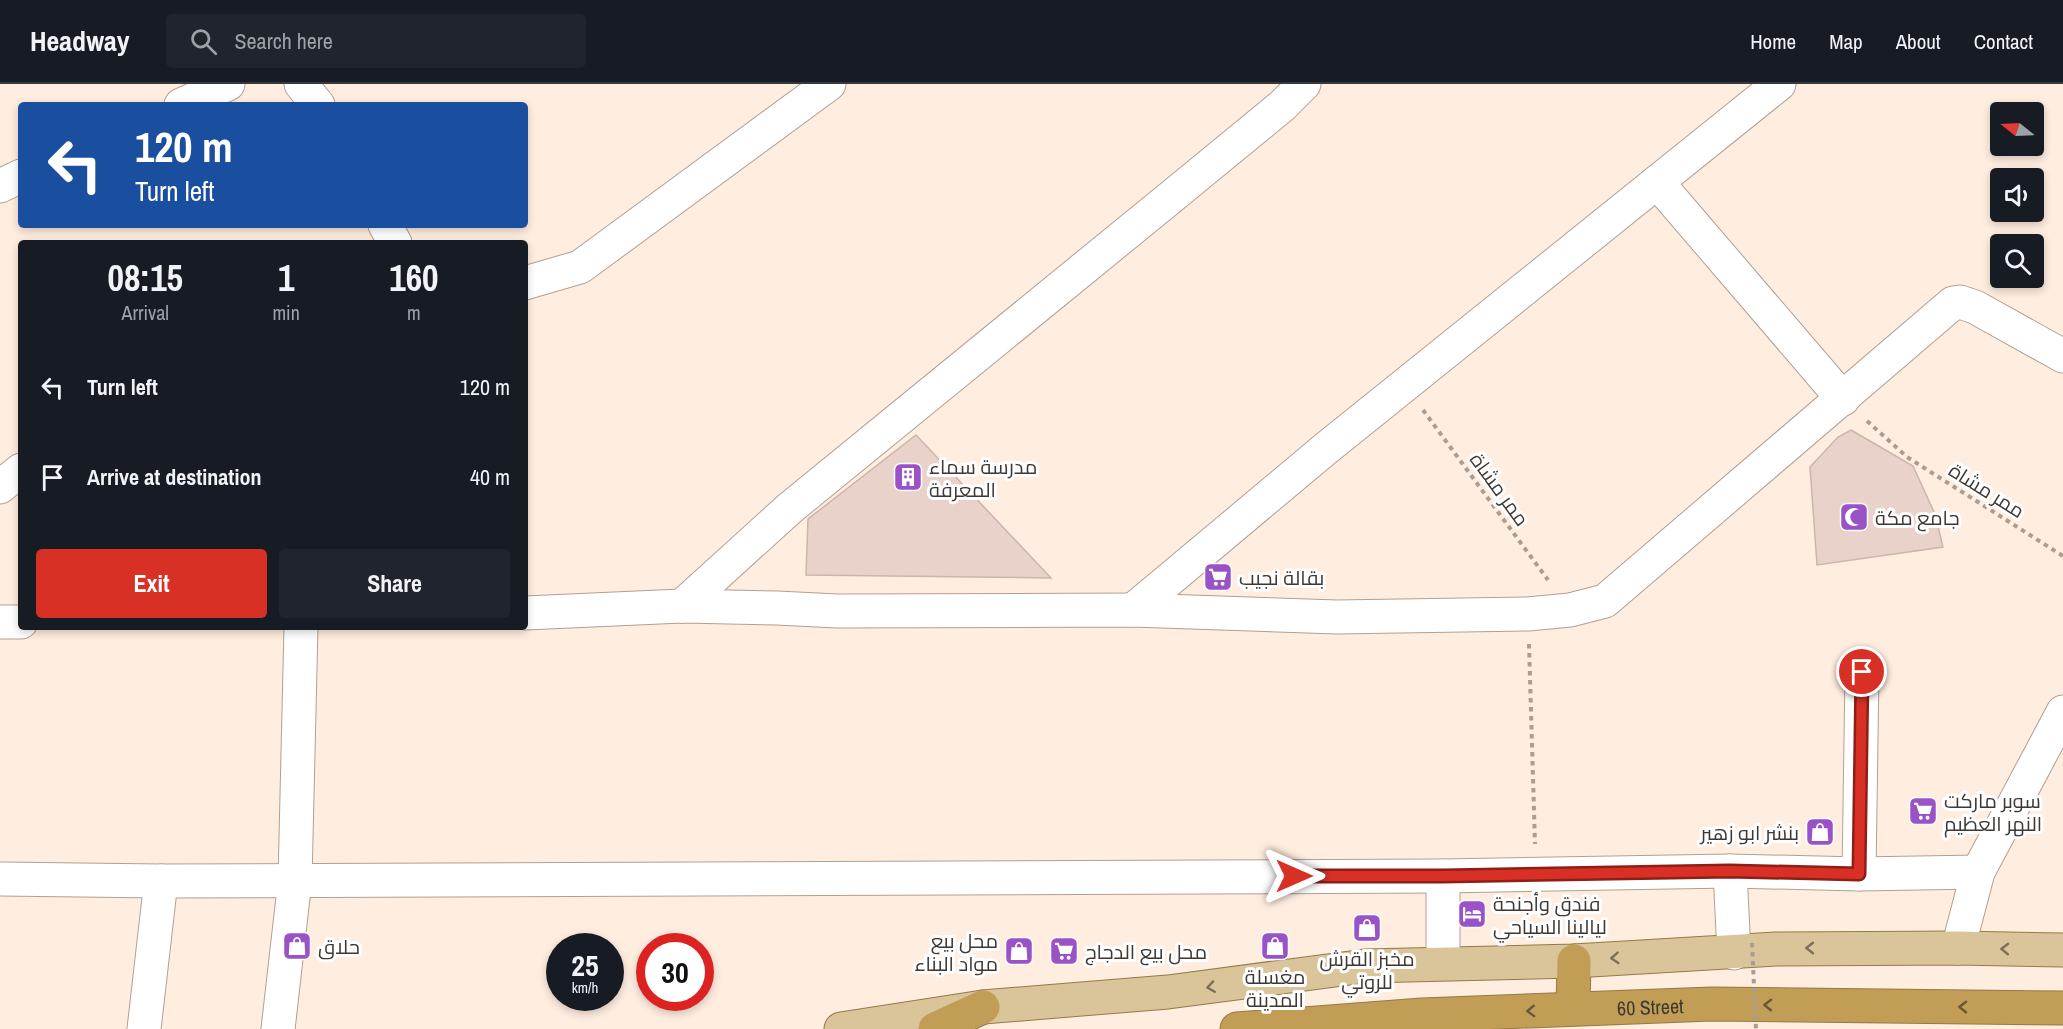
<!DOCTYPE html>
<html lang="en">
<head>
<meta charset="utf-8">
<style>
  :root { --surface:#171b24; --page:#20242c; --text:#f1f3f6; --muted:#9ea1a6; --line:#363941; --accent:#d93025 }
  body { margin:0; font-family:"Archivo Narrow",Cairo,sans-serif; background:var(--page); color:var(--text); height:100vh; display:flex; flex-direction:column; font-size:22px; white-space:nowrap }
  * { box-sizing:border-box; margin:0 }
  p { font-size:20px; color:var(--muted) }
  .icon { flex:none; width:33px; height:33px; fill:none; stroke:currentColor; stroke-width:2; stroke-linecap:round; stroke-linejoin:round }
  .map { position:relative; flex:1; overflow:hidden }
  .details { position:absolute; left:18px; top:156px; width:510px; height:390px; display:flex; flex-direction:column; background:var(--surface); border-radius:6px; box-shadow:0 3px 9px #0003 }
  .details>* { flex:none }
  .top-card { position:absolute; left:18px; top:18px; width:510px; height:126px; border-radius:6px; box-shadow:0 3px 9px #0003; background:#1a4fa0; color:#fff; overflow:hidden }
  .needle { width:39px; rotate:288deg }
  .buttons { position:absolute; left:1990px; top:18px; display:grid; gap:12px }
  .buttons a { display:grid; place-items:center; width:54px; height:54px; border-radius:6px; background:var(--surface); box-shadow:0 3px 9px #0003; font-size:30px }
  .speed { position:absolute; left:546px; top:849px; display:flex; gap:12px; font-size:30px; font-weight:700; text-align:center }
  .speed>* { display:grid; place-content:center; width:78px; height:78px; border-radius:50%; background:var(--surface); box-shadow:0 3px 9px #0003; line-height:1 }
  .speed small { font-size:15px; font-weight:400 }
  .speed .limit { border:9px solid #d22; background:#fff; color:#111 }
  .pin { position:absolute; display:grid; place-items:center; width:51px; height:51px; color:#fff; margin:-26px; border:3px solid #fff; border-radius:50%; box-shadow:0 2px 6px #0007 }
  .me { position:absolute; width:66px; margin:-33px; rotate:90deg; stroke-linejoin:round; filter:drop-shadow(0 0 4px #0008) }
  .turn { display:flex; align-items:center; gap:21px; height:126px; padding:0 18px; font-size:27px }
  .turn .icon { width:78px; height:78px; stroke-width:2.5 }
  .turn b { display:block; font-size:42px; line-height:51px }
  .eta { display:flex; justify-content:space-evenly; align-items:center; height:102px; text-align:center }
  .eta b { font-size:36px; font-weight:800; line-height:42px }
  .primary-button { display:flex; gap:12px; margin-top:auto; padding:12px 18px }
  .primary-button a { flex:1; height:69px; border-radius:6px; background:var(--accent); color:#fff; font-size:24px; font-weight:800; line-height:69px; text-align:center }
  .primary-button a+a { background:var(--page); color:var(--text) }
  ul { padding:0; list-style:none }
  li { display:flex; align-items:center; gap:18px; height:90px; padding:0 18px }
  li div { flex:1 }
  li b { display:block; font-size:22px }
  li em { font-style:normal }
  header { display:flex; align-items:center; gap:36px; box-sizing:border-box; height:84px; padding:0 30px; background:var(--surface); border-bottom:2px solid var(--line) }
  header strong { font-size:28px }
  nav { display:flex; gap:33px; margin-inline-start:auto; font-size:21px }
  .search { width:420px; height:54px; background:var(--page); display:flex; align-items:center; gap:15px; box-sizing:border-box; padding:0 21px; border-radius:6px; color:var(--muted); font-size:22px }
  .map>svg:first-child { display:block }
  .building { fill:#e8d2ca; stroke:#cbb5ae; stroke-width:1.5 }
  .lines { fill:none; stroke-linecap:round; stroke-linejoin:round }
  .street-casing { stroke:#b1a092; stroke-width:35 }
  .primary-casing { stroke:#947a49; stroke-width:35 }
  .highway-casing { stroke:#947a49; stroke-width:35 }
  .path { stroke:#aa9d92; stroke-width:4; stroke-dasharray:4.5 4.5; stroke-linecap:butt }
  .street { stroke:#fff; stroke-width:33 }
  .primary { stroke:#dac499; stroke-width:33 }
  .highway { stroke:#c29d55; stroke-width:33 }
  .path-bridge { stroke:#aa9d92; stroke-width:4; stroke-dasharray:4.5 4.5; stroke-linecap:butt }
  .oneway { stroke:#7d705b }
  .oneway2 { stroke:#66563c }
  .route-casing { stroke:#8d1f18; stroke-width:15 }
  .route { stroke:#d93025; stroke-width:10 }
  .labels { text-anchor:middle; dominant-baseline:central; stroke-width:6; stroke-linejoin:round; paint-order:stroke }
  .poi-label { font-size:20px; fill:#3f3832; stroke:#fefefe; text-anchor:start }
  .street-label { font-size:20px; fill:#3f3832; stroke:#fefefe }
</style>
</head>
<body>
<header>
<strong>Headway</strong>
<div class="search"><svg class="icon" aria-label="search" viewBox="0 0 24 24"><circle cx="10" cy="10" r="6"/><path d="M15 15l6 6"/></svg>Search here</div>
<nav><a>Home</a><a>Map</a><a>About</a><a>Contact</a></nav>
</header>
<div class="map">
<svg width="2063" height="945" viewBox="0 0 2063 945">
  <rect width="100%" height="100%" fill="#ffeddf"/>
  <g class="building">
    <polygon points="1851,346 1913,382 1935,430 1943,463 1817,481 1810,383 1838,353"/>
    <polygon points="916,351 1051,494 806,491 808,435"/>
  </g>
  <g class="lines">
    <g class="street-casing">
      <g id="street">
        <polyline points="301,0 318,21"/>
        <polyline points="181,21 228,0"/>
        <polyline points="1657,98 1843,315"/>
        <polyline points="0,102 21,92"/>
        <polyline points="385,141 395,159"/>
        <polyline points="525,199 580,183 829,0"/>
        <polyline points="0,403 21,386"/>
        <polyline points="682,522 790,424 1176,109 1282,22 1304,0"/>
        <polyline points="1133,526 1324,366 1779,0"/>
        <polyline points="525,529 682,522 777,524 837,527 1133,526 1337,533 1528,530 1570,526 1605,517 1953,219 1960,218 1975,223 2063,272"/>
        <polyline points="0,538 21,538"/>
        <polyline points="1730,787 1734,869"/>
        <polyline points="1859,790 1862,588"/>
        <polyline points="1443,792 1443,879"/>
        <polyline points="0,795 161,797 1443,792 1730,787 1859,790 1978,788"/>
        <polyline points="1958,864 1978,788 2063,628"/>
        <polyline points="144,945 161,797"/>
        <polyline points="278,945 295,796 301,543"/>
      </g>
    </g>
    <g class="primary-casing">
      <polyline id="primary" points="841,945 983,923 1168,908 1365,882 1574,877 1776,865 1958,864 2063,866"/>
    </g>
    <g class="highway-casing">
      <g id="highway">
        <polyline points="1573,925 1574,877"/>
        <polyline points="935,945 983,923"/>
        <path id="s1" d="M1237,945L1422,931L1712,920L2063,924"/>
      </g>
    </g>
    <g class="path">
      <polyline points="1423,326 1548,496"/>
      <polyline points="1867,337 1907,373 2063,472"/>
      <polyline points="1529,560 1535,760"/>
    </g>
    <use href="#street" class="street"/>
    <use href="#primary" class="primary"/>
    <use href="#highway" class="highway"/>
    <polyline class="path-bridge" points="1752,859 1756,945"/>
  </g>
  <defs><path id="oneway-chevron" d="M-2-3.5L2.5 0L-2 3.5" fill="none" stroke-width="1.6" stroke-linecap="round" stroke-linejoin="round" transform="scale(1.5)"/></defs>
  <g class="oneway">
    <use href="#oneway-chevron" transform="translate(1810 864) rotate(180)"/>
    <use href="#oneway-chevron" transform="translate(2005 865) rotate(-179)"/>
    <use href="#oneway-chevron" transform="translate(1615 874) rotate(176)"/>
    <use href="#oneway-chevron" transform="translate(1211 903) rotate(172)"/>
  </g>
  <g class="oneway2">
    <use href="#oneway-chevron" transform="translate(1768 921) rotate(-179)"/>
    <use href="#oneway-chevron" transform="translate(1963 923) rotate(-179)"/>
    <use href="#oneway-chevron" transform="translate(1531 927) rotate(178)"/>
  </g>
  <g class="lines">
    <g class="route-casing">
      <polyline id="route" points="1294,792 1443,792 1730,787 1859,790 1862,588"/>
    </g>
    <use href="#route" class="route"/>
  </g>
  <defs>
    <g id="building-square" transform="scale(1.5)"><rect x="-9" y="-9" width="18" height="18" rx="4" fill="#9953c7" stroke="#fefefe"/><path d="M-4-6H4V6H1V3H-1V6H-4ZM-2.5-4.3h1.7v1.8h-1.7ZM.8-4.3h1.7v1.8H.8ZM-2.5-1h1.7V.8h-1.7ZM.8-1h1.7V.8H.8Z" fill="#fff"/></g>
    <g id="mosque-square" transform="scale(1.5)"><rect x="-9" y="-9" width="18" height="18" rx="4" fill="#9953c7" stroke="#fefefe"/><path d="M3.5-4.9A6 6 0 1 0 3.5 4.9A5 5 0 1 1 3.5-4.9Z" fill="#fff"/></g>
    <g id="supermarket-square" transform="scale(1.5)"><rect x="-9" y="-9" width="18" height="18" rx="4" fill="#9953c7" stroke="#fefefe"/><path d="M-6-5.5h2.5l.6 2H6L4.5 2H-2.5L-4.4-4H-6ZM-1.5 3.2a1.3 1.3 0 1 0 .1 0ZM3 3.2a1.3 1.3 0 1 0 .1 0Z" fill="#fff"/></g>
    <g id="shop-square" transform="scale(1.5)"><rect x="-9" y="-9" width="18" height="18" rx="4" fill="#9953c7" stroke="#fefefe"/><path d="M-5-2.5h2.3a2.7 3.5 0 0 1 5.4 0H5L5.5 6h-11ZM-1.5-2.5h3a1.5 2.3 0 0 0-3 0Z" fill="#fff"/></g>
    <g id="hotel-square" transform="scale(1.5)"><rect x="-9" y="-9" width="18" height="18" rx="4" fill="#9953c7" stroke="#fefefe"/><path d="M-6-4.5h1.5V1H6V5H4.5V3h-9V5H-6ZM-4 0a1.8 1.8 0 1 1 3.6 0ZM.5 0V-2.5h3Q6-2.5 6 0Z" fill="#fff"/></g>
  </defs>
  <g fill-rule="evenodd">
    <use href="#building-square" x="908" y="393"/>
    <use href="#mosque-square" x="1854" y="433"/>
    <use href="#supermarket-square" x="1218" y="493"/>
    <use href="#supermarket-square" x="1923" y="727"/>
    <use href="#shop-square" x="1820" y="748"/>
    <use href="#hotel-square" x="1472" y="830"/>
    <use href="#shop-square" x="1367" y="844"/>
    <use href="#shop-square" x="297" y="862"/>
    <use href="#shop-square" x="1275" y="862"/>
    <use href="#shop-square" x="1019" y="867"/>
    <use href="#supermarket-square" x="1064" y="867"/>
  </g>
  <g class="labels">
    <g class="poi-label">
      <text x="929" y="382">مدرسة سماء<tspan x="929" dy="23">المعرفة</tspan></text>
      <text x="1875" y="433">جامع مكة</text>
      <text x="1239" y="493">بقالة نجيب</text>
      <text x="1944" y="716">سوبر ماركت<tspan x="1944" dy="23">النهر العظيم</tspan></text>
      <text x="1799" y="748" text-anchor="end">بنشر ابو زهير</text>
      <text x="1493" y="819">فندق وأجنحة<tspan x="1493" dy="23">ليالينا السياحي</tspan></text>
      <text x="998" y="856" text-anchor="end">محل بيع<tspan x="998" dy="23">مواد البناء</tspan></text>
      <text x="318" y="862">حلاق</text>
      <text x="1085" y="867">محل بيع الدجاج</text>
      <text x="1367" y="874" text-anchor="middle">مخبز القرش<tspan x="1367" dy="23">للروتي</tspan></text>
      <text x="1275" y="892" text-anchor="middle">مغسلة<tspan x="1275" dy="23">المدينة</tspan></text>
    </g>
    <g class="street-label">
      <text transform="translate(1500 405) rotate(54)">ممر مشاة</text>
      <text transform="translate(1987 406) rotate(32)">ممر مشاة</text>
      <text stroke="none"><textPath href="#s1" startOffset="414">60 Street</textPath></text>
    </g>
  </g>
</svg>
<div class="buttons">
<a><svg class="needle" viewBox="-14 -14 28 28"><path d="M0-13l5 13h-10z" fill="#e53935"/><path d="M0 13l5-13h-10z" fill="#9ea1a6"/></svg></a>
<a><svg class="icon" aria-label="sound" viewBox="0 0 24 24"><path d="M4 9h4l5-4v14l-5-4H4zM17 9q2 3 0 6"/></svg></a>
<a><svg class="icon" aria-label="search" viewBox="0 0 24 24"><circle cx="10" cy="10" r="6"/><path d="M15 15l6 6"/></svg></a>
</div>
<div class="speed"><div>25<small>km/h</small></div><div class="limit">30</div></div>
<div class="pin" style="left:1862px;top:588px;background:#d93025"><svg class="icon" aria-label="arrive" viewBox="0 0 24 24"><path d="M6 21V4h12l-3 4 3 4H6"/></svg></div>
<svg class="me" style="left:1294px;top:792px" viewBox="-20 -20 40 40"><path d="M0-17L14 15 0 8-14 15z" fill="#d93025" stroke="#fff" stroke-width="4"/></svg>
<div class="top-card">
<div class="turn"><svg class="icon" aria-label="left" viewBox="0 0 24 24"><path d="M17 20v-9H6M10 6l-5 5 5 5"/></svg><div><b>120 m</b>Turn left</div></div>
</div>
<section class="details">
<div class="eta">
<div><b>08:15</b><p>Arrival</p></div>
<div><b>1</b><p>min</p></div>
<div><b>160</b><p>m</p></div>
</div>
<ul>
<li><svg class="icon" aria-label="left" viewBox="0 0 24 24"><path d="M17 20v-9H6M10 6l-5 5 5 5"/></svg><div><b>Turn left</b></div><em>120 m</em></li>
<li><svg class="icon" aria-label="arrive" viewBox="0 0 24 24"><path d="M6 21V4h12l-3 4 3 4H6"/></svg><div><b>Arrive at destination</b></div><em>40 m</em></li>
</ul>
<div class="primary-button"><a>Exit</a><a>Share</a></div>
</section>
</div>
</body>
</html>
